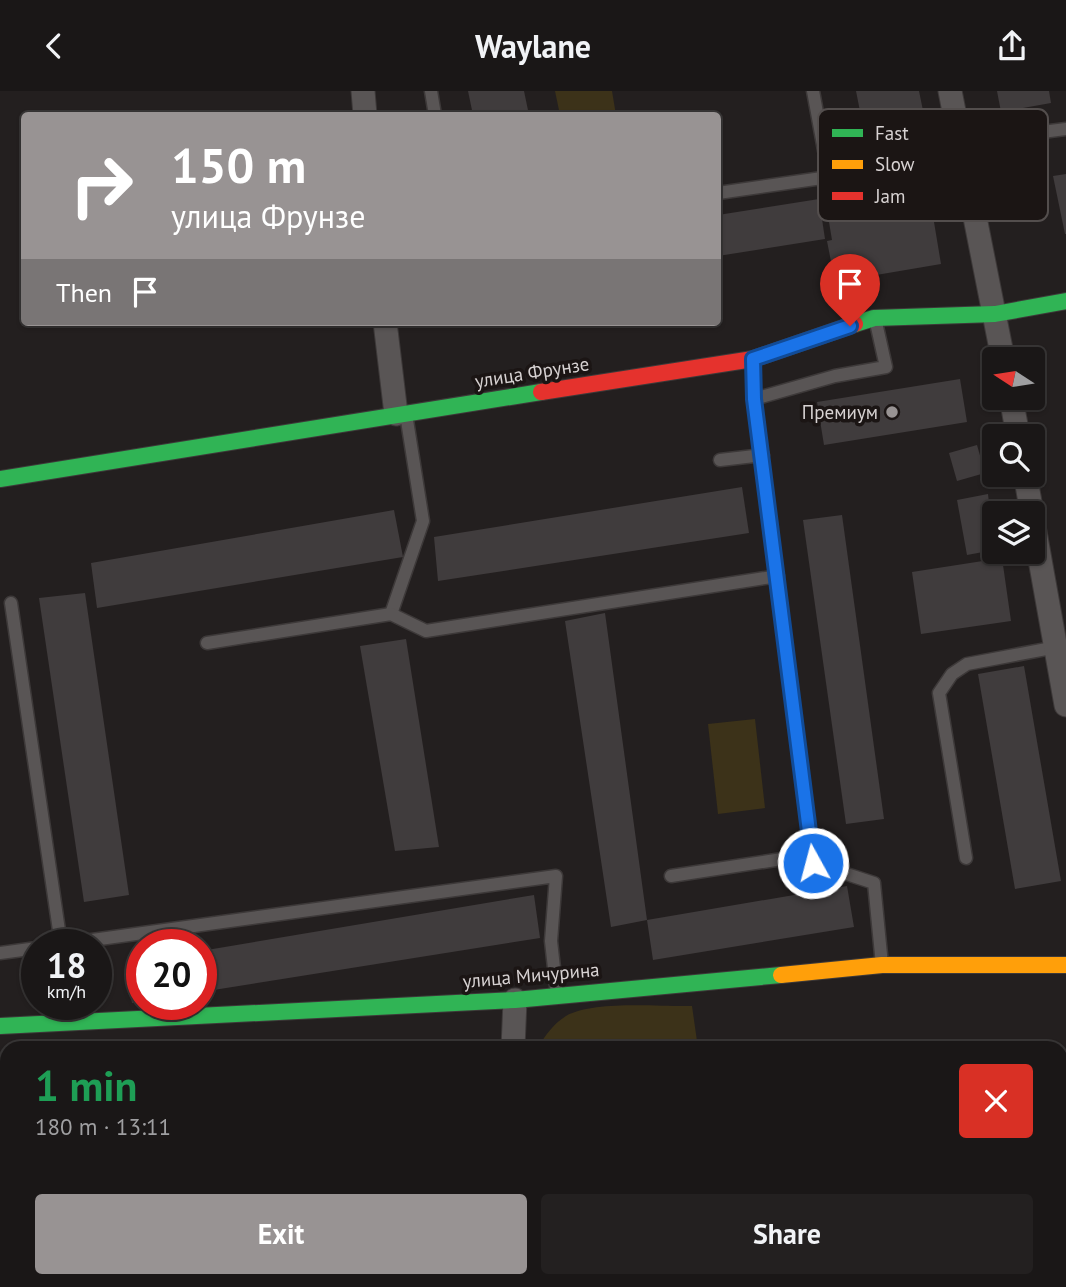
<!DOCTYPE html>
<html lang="en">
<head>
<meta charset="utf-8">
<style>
  :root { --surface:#1a1717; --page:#232020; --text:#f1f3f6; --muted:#9f9fa1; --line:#383636; --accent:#989393 }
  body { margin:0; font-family:"PT Sans",sans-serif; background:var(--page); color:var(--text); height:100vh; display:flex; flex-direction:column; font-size:26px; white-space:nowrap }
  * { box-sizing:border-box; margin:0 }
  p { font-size:23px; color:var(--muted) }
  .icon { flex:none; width:38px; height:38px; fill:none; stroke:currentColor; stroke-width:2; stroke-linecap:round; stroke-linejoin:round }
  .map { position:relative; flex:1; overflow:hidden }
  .drawer { position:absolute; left:0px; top:950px; width:1068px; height:247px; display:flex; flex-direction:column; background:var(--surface); border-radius:21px 21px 0 0; box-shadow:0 2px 5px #0004,0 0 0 2px var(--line) }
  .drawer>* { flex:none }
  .hud { position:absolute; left:21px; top:21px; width:700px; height:214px; border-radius:7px; box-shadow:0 2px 5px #0004,0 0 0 2px var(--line); background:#989393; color:#fff; overflow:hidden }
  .needle { width:46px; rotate:282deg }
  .controls { position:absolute; left:982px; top:256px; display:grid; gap:14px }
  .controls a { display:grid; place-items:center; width:63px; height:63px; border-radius:7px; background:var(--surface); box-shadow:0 2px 5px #0004,0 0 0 2px var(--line); font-size:35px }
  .speed { position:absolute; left:21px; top:838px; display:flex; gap:14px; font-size:35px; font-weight:700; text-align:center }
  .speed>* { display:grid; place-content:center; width:91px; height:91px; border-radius:50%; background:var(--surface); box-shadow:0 2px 5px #0004,0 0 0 2px var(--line); line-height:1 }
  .speed small { font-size:18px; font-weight:400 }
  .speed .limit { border:10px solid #d22; background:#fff; color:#111 }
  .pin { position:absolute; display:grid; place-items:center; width:60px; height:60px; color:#fff; margin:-72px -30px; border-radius:50% 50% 50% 0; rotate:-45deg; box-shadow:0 0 7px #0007 }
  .pin .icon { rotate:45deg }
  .me { position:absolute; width:77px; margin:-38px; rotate:353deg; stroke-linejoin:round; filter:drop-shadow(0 0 5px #0008) }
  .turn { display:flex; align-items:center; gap:24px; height:147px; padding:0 35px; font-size:32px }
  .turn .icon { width:91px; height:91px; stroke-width:2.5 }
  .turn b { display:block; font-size:49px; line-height:60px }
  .then { display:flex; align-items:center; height:66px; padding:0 35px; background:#0003; gap:14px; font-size:26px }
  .round { display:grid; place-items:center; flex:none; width:74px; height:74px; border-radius:7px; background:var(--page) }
  .overview { display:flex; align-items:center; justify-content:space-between; height:119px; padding:0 35px }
  h1 { font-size:42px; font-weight:600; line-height:52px; color:#1e9e55 }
  .cta { display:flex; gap:14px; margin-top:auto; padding:14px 35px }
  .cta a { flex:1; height:80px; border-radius:7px; background:var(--accent); color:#fff; font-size:28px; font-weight:600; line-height:80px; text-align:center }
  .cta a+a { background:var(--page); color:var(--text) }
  header { display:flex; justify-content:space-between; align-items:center; height:91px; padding:0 35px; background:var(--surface); font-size:32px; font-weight:600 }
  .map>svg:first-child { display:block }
  .green { fill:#3c3219 }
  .building { fill:#403c3d }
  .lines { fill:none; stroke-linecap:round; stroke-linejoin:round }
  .lane-casing { stroke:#3d3939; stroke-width:15 }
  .street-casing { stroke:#3d3939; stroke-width:25 }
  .fast-casing { stroke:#3d3939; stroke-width:18 }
  .slow-casing { stroke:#3d3939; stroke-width:18 }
  .jam-casing { stroke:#3d3939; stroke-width:18 }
  .lane { stroke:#595555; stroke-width:12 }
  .street { stroke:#595555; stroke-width:23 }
  .fast { stroke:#30b455; stroke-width:16 }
  .slow { stroke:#ff9f0a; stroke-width:16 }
  .jam { stroke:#e5322d; stroke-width:16 }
  .route-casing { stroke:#114b97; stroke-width:18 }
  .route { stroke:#1a73e8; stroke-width:12 }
  .poi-dot { fill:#989393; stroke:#1b1514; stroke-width:2.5 }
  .labels { text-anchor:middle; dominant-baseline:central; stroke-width:7; stroke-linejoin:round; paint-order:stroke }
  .street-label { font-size:19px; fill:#d7d2d2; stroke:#1b1514 }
  .poi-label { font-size:19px; fill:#d7d2d2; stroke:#1b1514; text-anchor:end }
  .key { fill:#1b1514; stroke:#534e4d; stroke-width:2 }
  .key-label { font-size:19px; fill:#d7d2d2 }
</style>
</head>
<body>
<header><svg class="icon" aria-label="back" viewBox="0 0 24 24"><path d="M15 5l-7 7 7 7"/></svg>Waylane<svg class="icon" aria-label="share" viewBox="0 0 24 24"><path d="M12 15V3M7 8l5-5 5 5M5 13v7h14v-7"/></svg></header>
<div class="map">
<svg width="1066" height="1196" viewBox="0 0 1066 1196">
  <rect width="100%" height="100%" fill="#231f1f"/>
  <g class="green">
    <polygon points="555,0 612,0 616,24 560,24"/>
    <polygon points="755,628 765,717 718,723 708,633"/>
    <path d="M692,915L698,957H537C546,944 553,933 566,925C594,909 660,916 692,915Z"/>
  </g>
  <g class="building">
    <polygon points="468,0 524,0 529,24 473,24"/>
    <polygon points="856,0 919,0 940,103 907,110 930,107 941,173 835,191 827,150 832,149 828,125 879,116"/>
    <polygon points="997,0 1049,0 1051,12 1001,21"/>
    <polygon points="1066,83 1066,143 1065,143 1053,85"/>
    <polygon points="819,108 825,148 718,165 718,124"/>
    <polygon points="960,288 967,331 824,354 817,311"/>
    <polygon points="977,354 985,382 957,390 949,362"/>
    <polygon points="742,396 749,442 438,490 434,446"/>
    <polygon points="988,403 994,459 967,464 957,409"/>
    <polygon points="394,419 403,466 97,517 91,472"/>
    <polygon points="842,424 884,728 846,733 803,429"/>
    <polygon points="1002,467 1011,530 921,543 912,481"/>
    <polygon points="85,502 129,804 84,811 39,507"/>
    <polygon points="605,522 647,829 847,795 854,836 653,869 647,829 611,836 565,530"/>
    <polygon points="406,548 439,756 395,760 360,555"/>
    <polygon points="1024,575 1061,790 1015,798 978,583"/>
    <polygon points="534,804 540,847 201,901 201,860"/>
    <polygon points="142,869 142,910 132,912 126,872"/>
  </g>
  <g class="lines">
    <g class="lane-casing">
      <g id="lane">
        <polyline points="431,0 435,24"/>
        <polyline points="987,48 1066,38"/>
        <polyline points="718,102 829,86 813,0"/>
        <polyline points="753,269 754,308 812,772"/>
        <polyline points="754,308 835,285 886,276 875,227"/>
        <polyline points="720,369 763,364"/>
        <polyline points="11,512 61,853"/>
        <polyline points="391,523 423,430 406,323"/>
        <polyline points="207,552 391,523 426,540 778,485"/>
        <polyline points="966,767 939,602 952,583 967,573 1057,556"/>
        <polyline points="671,785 795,766 874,792 882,874"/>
        <polyline points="56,854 556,785 551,850 557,904"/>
        <polyline points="0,862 37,857"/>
      </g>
    </g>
    <g class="street-casing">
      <g id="street">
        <polyline points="363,0 365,24"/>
        <polyline points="950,0 1003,268"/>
        <polyline points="385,231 396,323"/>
        <polyline points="1011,306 1018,345"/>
        <polyline points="1025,383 1032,422"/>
        <polyline points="1032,424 1066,614"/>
        <polyline points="513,957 515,909"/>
        <polyline points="1060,1172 1066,1171"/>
        <polyline points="538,1190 538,1196"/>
        <polyline points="894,1196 936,1190"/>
      </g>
    </g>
    <g class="fast-casing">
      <g id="fast">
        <polyline points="855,233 874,227 995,223 1066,210"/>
        <polyline points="0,388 541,301"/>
        <polyline points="0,935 515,909 781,884"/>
        <polyline points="0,1026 7,1073"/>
      </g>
    </g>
    <g class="slow-casing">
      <g id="slow">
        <polyline points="781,884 882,874 1066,874"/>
        <polyline points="25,1190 25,1196"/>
      </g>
    </g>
    <g class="jam-casing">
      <polyline id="jam" points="541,301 753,268 855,233"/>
    </g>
    <use href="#lane" class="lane"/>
    <use href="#street" class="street"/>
    <use href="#fast" class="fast"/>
    <use href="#slow" class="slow"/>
    <use href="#jam" class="jam"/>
  </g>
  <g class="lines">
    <g class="route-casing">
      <polyline id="route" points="813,772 754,308 753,268 850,235"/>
    </g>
    <use href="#route" class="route"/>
  </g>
  <circle class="poi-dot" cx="892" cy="321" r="7"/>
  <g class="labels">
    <g class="street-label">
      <text transform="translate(532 281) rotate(-9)">улица Фрунзе</text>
      <text transform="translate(531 884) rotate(-5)">улица Мичурина</text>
    </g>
    <g class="poi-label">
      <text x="878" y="321">Премиум</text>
    </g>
  </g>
  <rect x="818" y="18" width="230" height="112" rx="10" class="key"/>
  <rect x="832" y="38" width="31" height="8" fill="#30b455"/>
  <rect x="832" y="69" width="31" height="9" fill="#ff9f0a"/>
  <rect x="832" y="101" width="31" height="8" fill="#e5322d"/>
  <g class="key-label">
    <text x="875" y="49">Fast</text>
    <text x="875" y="80">Slow</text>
    <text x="875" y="112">Jam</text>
  </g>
</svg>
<div class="controls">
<a><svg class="needle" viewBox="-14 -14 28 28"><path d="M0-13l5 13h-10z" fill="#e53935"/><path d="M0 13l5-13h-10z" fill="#9f9fa1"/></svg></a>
<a><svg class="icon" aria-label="search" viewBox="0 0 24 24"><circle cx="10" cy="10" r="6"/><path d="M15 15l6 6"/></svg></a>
<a><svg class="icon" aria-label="layers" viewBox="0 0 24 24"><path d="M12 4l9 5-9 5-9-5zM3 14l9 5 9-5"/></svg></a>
</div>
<div class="speed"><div>18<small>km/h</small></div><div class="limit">20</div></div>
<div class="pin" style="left:850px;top:235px;background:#d93025"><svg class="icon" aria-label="arrive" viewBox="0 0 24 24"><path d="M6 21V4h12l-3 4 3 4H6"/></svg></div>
<svg class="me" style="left:813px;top:772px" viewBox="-20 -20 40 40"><circle r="17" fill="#1a73e8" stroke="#fff" stroke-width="3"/><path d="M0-11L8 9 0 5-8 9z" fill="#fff"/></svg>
<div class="hud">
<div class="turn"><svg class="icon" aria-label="right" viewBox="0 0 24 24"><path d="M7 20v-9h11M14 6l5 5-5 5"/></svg><div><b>150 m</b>улица Фрунзе</div></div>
<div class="then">Then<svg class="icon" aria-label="arrive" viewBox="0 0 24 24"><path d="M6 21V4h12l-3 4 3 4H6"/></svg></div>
</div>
<section class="drawer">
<div class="overview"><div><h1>1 min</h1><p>180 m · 13:11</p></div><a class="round" style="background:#d93025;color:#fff"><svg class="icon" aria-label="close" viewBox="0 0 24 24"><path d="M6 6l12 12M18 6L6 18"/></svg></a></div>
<div class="cta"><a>Exit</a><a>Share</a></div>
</section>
</div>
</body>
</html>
